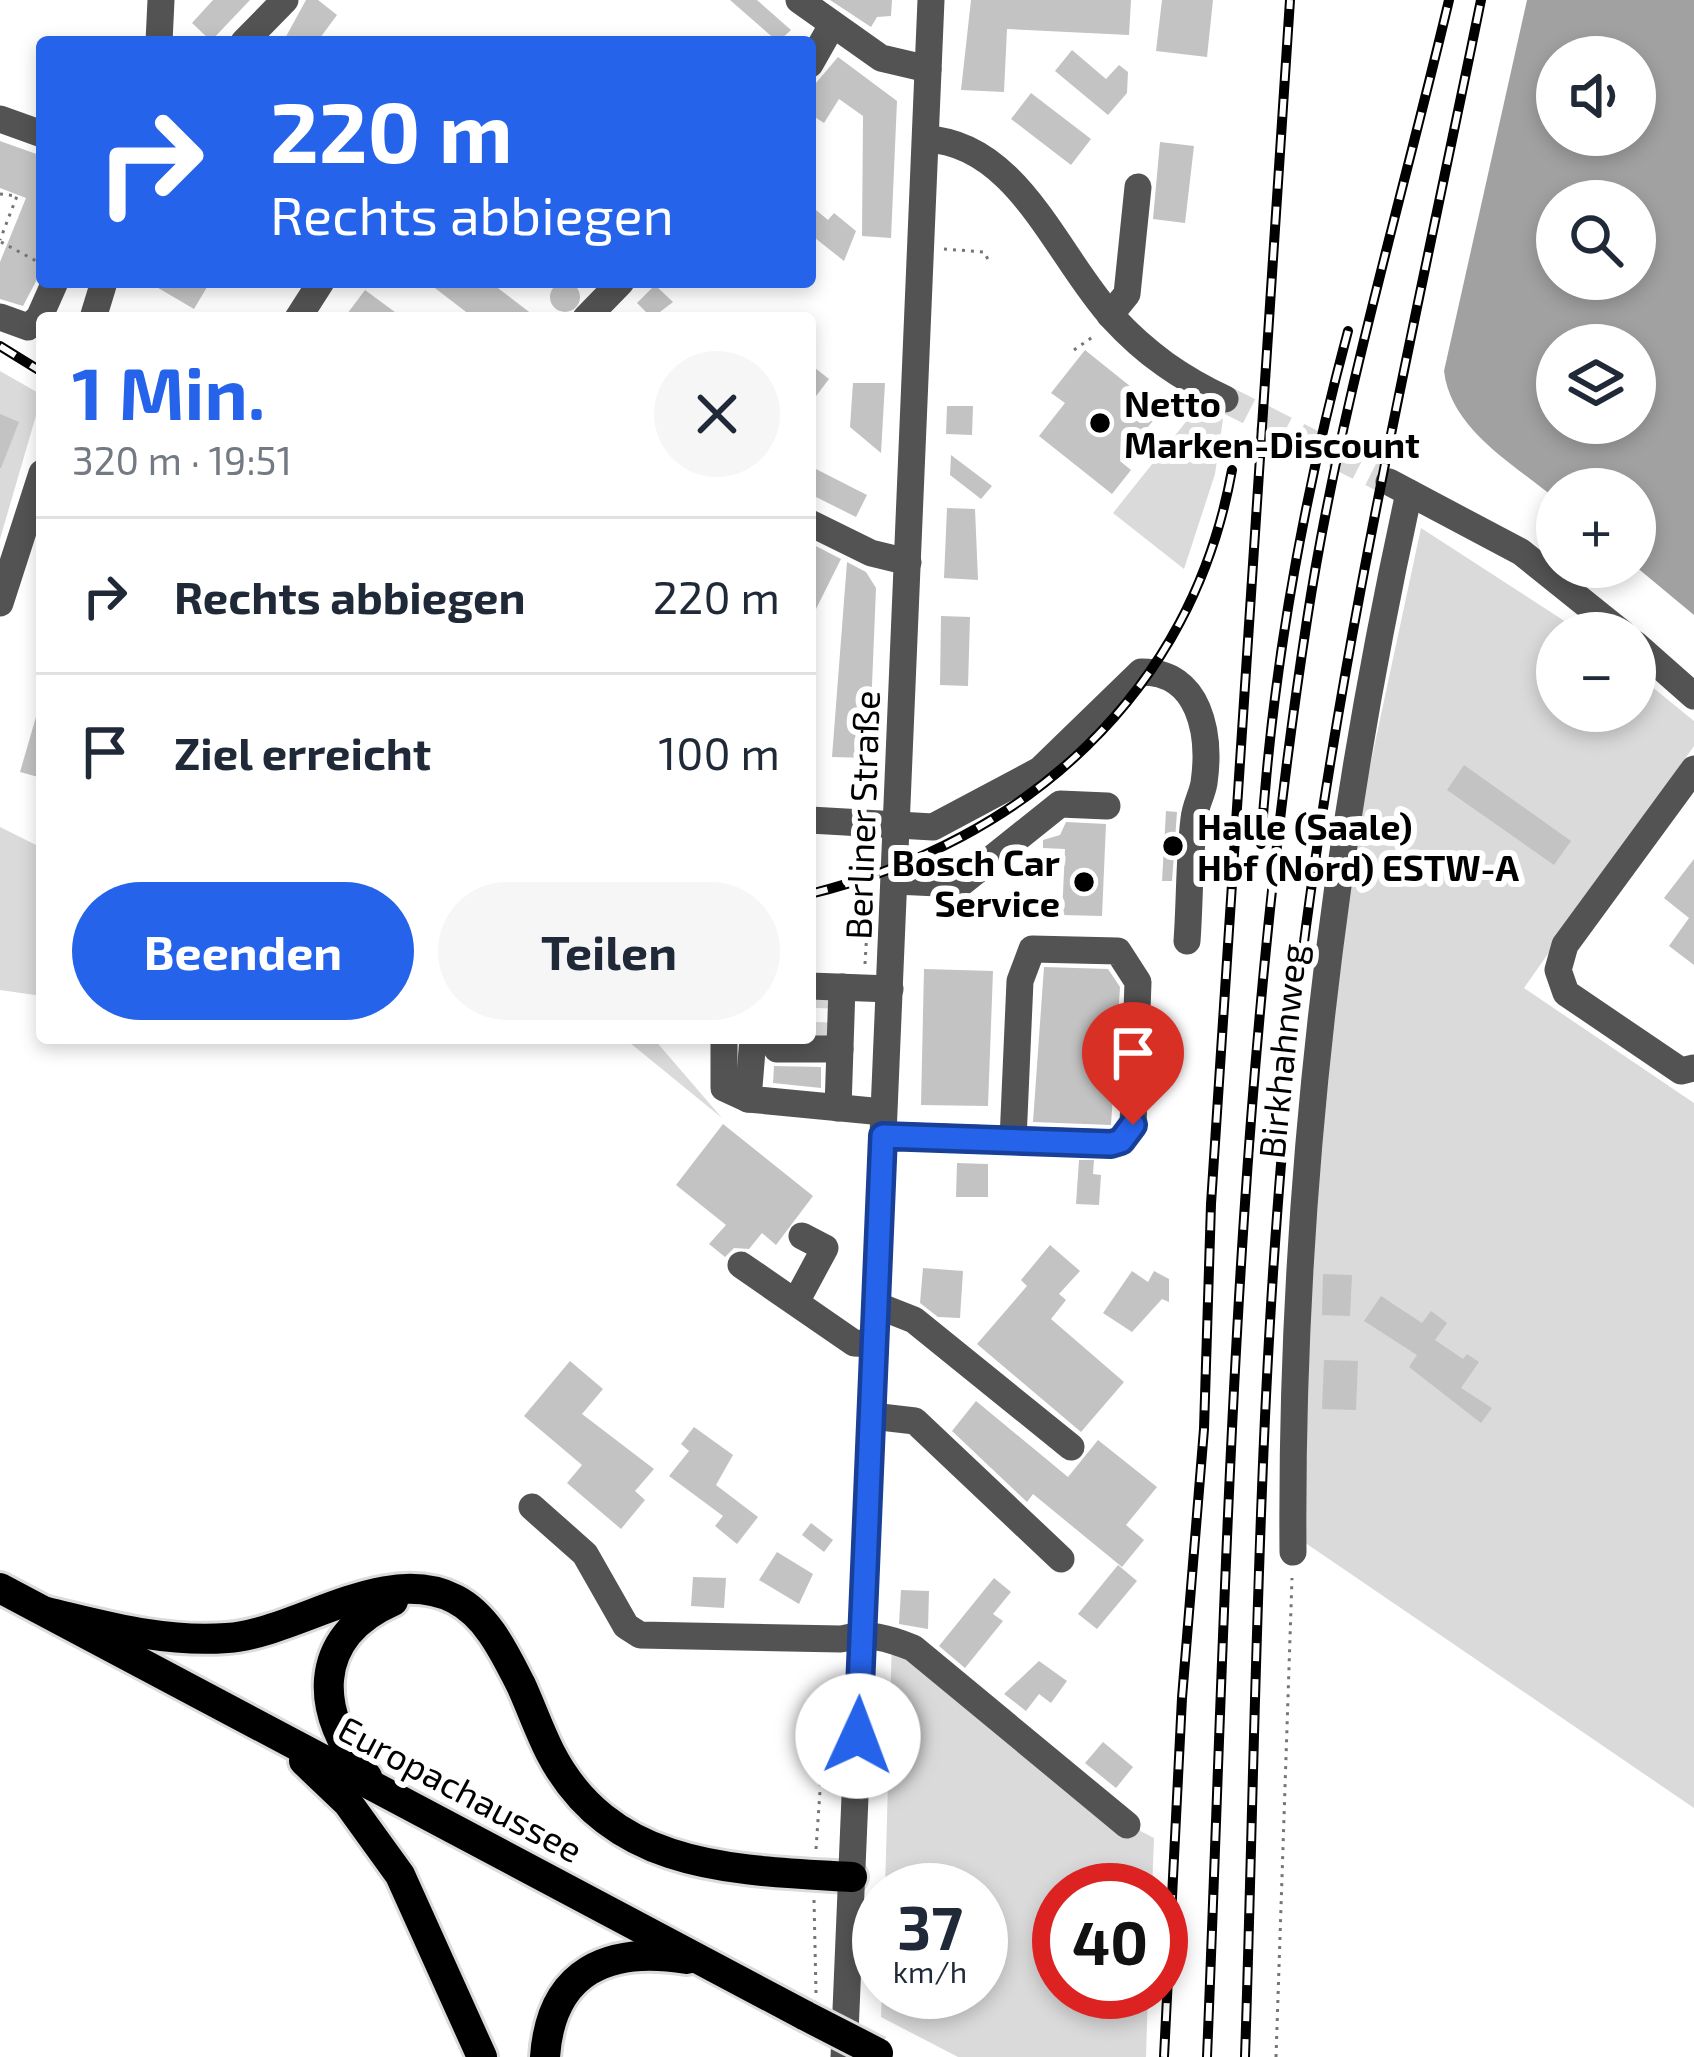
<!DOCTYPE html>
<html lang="de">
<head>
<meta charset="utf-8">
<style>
  :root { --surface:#fff; --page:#f6f6f7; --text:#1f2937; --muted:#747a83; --line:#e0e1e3; --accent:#2563eb }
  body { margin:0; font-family:"Exo 2",sans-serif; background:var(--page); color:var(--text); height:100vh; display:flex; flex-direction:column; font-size:45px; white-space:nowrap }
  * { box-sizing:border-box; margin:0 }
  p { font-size:39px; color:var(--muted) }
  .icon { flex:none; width:66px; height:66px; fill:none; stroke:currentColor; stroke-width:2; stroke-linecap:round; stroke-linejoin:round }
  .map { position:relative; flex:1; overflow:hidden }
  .details { position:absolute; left:36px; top:312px; width:780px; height:732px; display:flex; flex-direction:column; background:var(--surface); border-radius:12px; box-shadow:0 6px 18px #0003 }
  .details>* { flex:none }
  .hud { position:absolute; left:36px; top:36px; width:780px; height:252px; border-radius:12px; box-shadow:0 6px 18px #0003; background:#2563eb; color:#fff; overflow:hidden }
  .tools { position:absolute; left:1536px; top:36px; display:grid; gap:24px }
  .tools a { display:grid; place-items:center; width:120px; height:120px; border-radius:50%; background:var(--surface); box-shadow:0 6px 18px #0003; font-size:60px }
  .speed { position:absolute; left:852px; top:1863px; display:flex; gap:24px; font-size:60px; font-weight:700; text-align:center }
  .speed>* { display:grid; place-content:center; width:156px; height:156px; border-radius:50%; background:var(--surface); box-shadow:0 6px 18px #0003; line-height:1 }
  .speed small { font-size:30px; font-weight:400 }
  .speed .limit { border:18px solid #d22; background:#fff; color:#111 }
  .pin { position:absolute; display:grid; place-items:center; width:102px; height:102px; color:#fff; margin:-123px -51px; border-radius:50% 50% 50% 0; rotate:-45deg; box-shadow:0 0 12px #0007 }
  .pin .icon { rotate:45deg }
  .me { position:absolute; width:132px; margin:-66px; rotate:2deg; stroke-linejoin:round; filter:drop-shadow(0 0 9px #0008) }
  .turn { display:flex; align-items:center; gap:42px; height:252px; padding:0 36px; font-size:54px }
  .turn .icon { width:156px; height:156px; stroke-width:2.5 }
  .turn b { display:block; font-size:84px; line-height:102px }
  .round { display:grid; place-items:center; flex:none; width:126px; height:126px; border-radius:63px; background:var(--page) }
  .headline { display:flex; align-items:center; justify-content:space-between; height:204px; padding:0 36px }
  h1 { font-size:72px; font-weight:700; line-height:90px; color:var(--accent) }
  .action { display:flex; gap:24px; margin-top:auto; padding:24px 36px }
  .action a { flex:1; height:138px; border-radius:72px; background:var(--accent); color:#fff; font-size:48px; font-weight:700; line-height:138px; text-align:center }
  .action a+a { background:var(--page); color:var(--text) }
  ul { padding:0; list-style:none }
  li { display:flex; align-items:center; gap:36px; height:156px; padding:0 36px; border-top:3px solid var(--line) }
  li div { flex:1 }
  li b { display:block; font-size:45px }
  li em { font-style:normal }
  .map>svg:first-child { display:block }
  .green { fill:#dadada }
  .water { fill:#a1a1a1; fill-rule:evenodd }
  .building { fill:#c3c3c3 }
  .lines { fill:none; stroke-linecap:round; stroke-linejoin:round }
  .minor-tunnel { stroke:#d9d9d9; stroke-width:27; stroke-dasharray:27 14; stroke-linecap:butt }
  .major-casing { stroke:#dbdbdb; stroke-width:36 }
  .path { stroke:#757575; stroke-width:3; stroke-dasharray:3 6; stroke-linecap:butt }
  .minor { stroke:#535353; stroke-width:27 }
  .major { stroke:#000; stroke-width:30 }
  .rail-casing { stroke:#000; stroke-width:10 }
  .rail { stroke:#fff; stroke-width:6; stroke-dasharray:18; stroke-linecap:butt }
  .major-bridge-casing { stroke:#dbdbdb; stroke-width:36; stroke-linecap:butt }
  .major-bridge { stroke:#000; stroke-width:30 }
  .route-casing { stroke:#184099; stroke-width:30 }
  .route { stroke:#2563eb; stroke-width:21 }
  .poi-dot { fill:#000; stroke:#fff; stroke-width:4.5 }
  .labels { text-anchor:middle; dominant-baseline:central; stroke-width:12; stroke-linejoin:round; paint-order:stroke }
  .poi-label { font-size:36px; font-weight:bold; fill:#000; stroke:#fff; text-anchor:start }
  .street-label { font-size:36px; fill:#000; stroke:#fff }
</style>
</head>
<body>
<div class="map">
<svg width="1694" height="2057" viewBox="0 0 1694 2057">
  <rect width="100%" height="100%" fill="#fff"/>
  <g class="green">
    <polygon points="0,371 42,395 0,539"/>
    <polygon points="1201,403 1223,419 1215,474 1184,569 1113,513"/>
    <polygon points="1421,528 1583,633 1557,633 1557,711 1635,711 1635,673 1694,721 1694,746 1524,988 1694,1103 1694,1808 1304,1542 1314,1159 1351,855"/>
    <polygon points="0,827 42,848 42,996 0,990"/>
    <polygon points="624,1038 653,1038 722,1118"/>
    <polygon points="892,1640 1127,1824 1154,1838 1152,1890 1059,1890 1059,1992 1148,1992 1146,2057 958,2057 881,2017 882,1992 981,1992 981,1890 885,1890"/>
  </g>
  <path class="water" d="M1527,0H1694V615L1635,566V489H1557V500C1514,464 1451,430 1444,371ZM1557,57H1635V135H1557ZM1635,201V279H1557V201ZM1635,345V423H1557V345Z"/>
  <g class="building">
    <polygon points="213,0 250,0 211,41 192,23"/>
    <polygon points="306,0 318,0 337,15 317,42 283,42"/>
    <polygon points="730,0 757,0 791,30 778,42"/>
    <polygon points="830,0 892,0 891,16 877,17 871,27"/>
    <polygon points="971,0 1131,0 1129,35 1007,29 1004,92 961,90"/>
    <polygon points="1162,0 1213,0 1207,57 1156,51"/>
    <polygon points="1072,50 1106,79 1119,65 1128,72 1127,93 1108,115 1055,71"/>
    <polygon points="838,57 897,101 891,238 862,236 863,116 839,99 824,123 810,114 810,90"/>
    <polygon points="1031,93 1091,139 1071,165 1011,119"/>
    <polygon points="0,141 42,156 42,270 23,306 0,299 0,262 26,198 0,188"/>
    <polygon points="1160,142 1194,146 1185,223 1153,219"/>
    <polygon points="810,205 828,220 834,213 856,231 844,261 810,234"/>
    <polygon points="148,282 210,282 194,309"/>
    <polygon points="427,282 490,282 537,318 474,318"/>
    <circle cx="565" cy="297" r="15"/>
    <polygon points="655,285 673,302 652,318 637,303"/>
    <polygon points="365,290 403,318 344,318"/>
    <polygon points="1085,350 1161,411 1120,461 1131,470 1112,494 1039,436 1065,403 1051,393"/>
    <polygon points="810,364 829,379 810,404"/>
    <polygon points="853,383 885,383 881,453 850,427"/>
    <polygon points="947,406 973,406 972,435 946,434"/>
    <polygon points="0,414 19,422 1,468 0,468"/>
    <polygon points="951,455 992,486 981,499 950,475"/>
    <polygon points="810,466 867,495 856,517 810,494"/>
    <polygon points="947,508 975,509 978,580 944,578"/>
    <polygon points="810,543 841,559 810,621"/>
    <polygon points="847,562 866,572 876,588 869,758 832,757"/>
    <polygon points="941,616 970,617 968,686 940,685"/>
    <polygon points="38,710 42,710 42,778 20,772"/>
    <polygon points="1464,765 1571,841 1554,865 1447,790"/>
    <polygon points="1166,811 1177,812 1172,881 1162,881"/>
    <polygon points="1066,822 1106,824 1102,916 1062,915 1065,849 1043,848 1043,840 1060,835"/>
    <polygon points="1694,859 1694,965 1669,946 1689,918 1664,898"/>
    <polygon points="1044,967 1108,969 1120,987 1111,1125 1033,1122"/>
    <polygon points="924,969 993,971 988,1106 921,1105"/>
    <polygon points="774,1066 821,1067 821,1088 773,1083"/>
    <polygon points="723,1124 813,1196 776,1245 762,1233 749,1249 734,1248 725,1257 709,1244 726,1225 676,1185"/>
    <polygon points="1079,1160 1094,1160 1093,1174 1101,1175 1099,1205 1076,1204"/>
    <polygon points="957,1163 988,1164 988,1197 956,1197"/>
    <polygon points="1050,1245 1080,1271 1059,1294 1066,1300 1051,1319 1124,1382 1081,1432 977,1344 1027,1286 1021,1280"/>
    <polygon points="923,1268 963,1271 960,1318 938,1317 920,1303"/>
    <polygon points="1132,1271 1148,1282 1154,1271 1169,1279 1169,1302 1162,1299 1132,1332 1103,1313"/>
    <polygon points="1323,1274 1352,1275 1350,1316 1322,1315"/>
    <polygon points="1381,1296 1422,1323 1431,1311 1447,1323 1435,1340 1463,1359 1467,1354 1479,1362 1461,1388 1492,1408 1481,1423 1409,1367 1417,1355 1364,1321"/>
    <polygon points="1324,1360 1358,1361 1356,1410 1322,1409"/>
    <polygon points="570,1361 603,1389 582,1414 654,1469 635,1491 645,1500 621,1529 567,1483 582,1465 524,1416"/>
    <polygon points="976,1401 1068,1477 1098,1440 1157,1487 1126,1525 1144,1540 1122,1567 1033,1494 1027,1502 952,1431"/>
    <polygon points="694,1427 733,1455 716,1485 758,1517 737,1544 715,1526 723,1516 669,1476 689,1451 681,1444"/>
    <polygon points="811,1523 833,1540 824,1552 802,1535"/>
    <polygon points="777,1552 813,1574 799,1604 759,1580"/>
    <polygon points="1118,1565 1137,1581 1097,1629 1078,1614"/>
    <polygon points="693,1577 726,1578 724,1608 691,1606"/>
    <polygon points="994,1578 1011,1592 993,1614 1003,1621 965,1668 939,1646"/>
    <polygon points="901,1590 929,1591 928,1629 899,1624"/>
    <polygon points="1039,1661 1067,1681 1051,1703 1039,1694 1026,1711 1004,1694"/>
    <polygon points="1103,1742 1133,1767 1116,1788 1085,1763"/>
  </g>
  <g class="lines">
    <g class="minor-tunnel">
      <polyline points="1225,399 1389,482"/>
      <polyline points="815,1049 817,986"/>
    </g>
    <g class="major-casing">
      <g id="major">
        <polyline points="0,1588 806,2016"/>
        <path d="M47,1612C106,1626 165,1643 227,1638C298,1633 385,1563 455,1599C488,1616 505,1654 521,1685C531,1707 539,1730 550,1752C611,1871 736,1870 852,1877"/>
        <polyline points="304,1761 348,1803 400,1875 482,2057"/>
        <path d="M367,1777C315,1715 309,1638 393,1601"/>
        <path d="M545,2057C551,1970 609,1946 687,1959"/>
      </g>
    </g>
    <g class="path">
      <polyline points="0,194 17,196 0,240"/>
      <polyline points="1,242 40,263"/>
      <polyline points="944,249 984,252 990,263"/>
      <polyline points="1074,350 1094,336"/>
      <polyline points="865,964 869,896"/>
      <polyline points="816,1849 821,1777 834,1728"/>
      <polyline points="814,1900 816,1993"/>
      <polyline points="1276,2057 1292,1578"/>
    </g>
    <g class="minor">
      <polyline points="799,0 881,58 928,69"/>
      <polyline points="159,42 161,0"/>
      <polyline points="244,42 285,0"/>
      <polyline points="810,64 831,27"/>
      <polyline points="0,119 42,134"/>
      <path d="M926,139C1018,143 1057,257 1113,318C1146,354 1181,378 1225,399"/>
      <polyline points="1110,315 1127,294 1138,187"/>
      <polyline points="0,317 28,327 39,318 55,282"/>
      <polyline points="93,318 104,282"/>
      <polyline points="298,318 321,282"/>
      <polyline points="586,318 621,282"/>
      <polyline points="1389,482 1521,552 1622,633"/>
      <polyline points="810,523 871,553 908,562"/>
      <polyline points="0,603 42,473"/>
      <polyline points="1635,644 1694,696"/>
      <polyline points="1694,769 1565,945 1558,970 1566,993 1681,1071 1694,1068"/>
      <path d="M810,820L933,827L1040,770L1141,672C1200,671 1211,734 1204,783C1202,795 1195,806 1194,819C1189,859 1190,900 1187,941"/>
      <polyline points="895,881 960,884 1060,804 1107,806"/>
      <polyline points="810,986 890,989"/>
      <polyline points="724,1038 724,1088 748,1099"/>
      <polyline points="753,1038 748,1099 883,1112"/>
      <polyline points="777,1038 777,1049 840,1049"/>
      <polyline points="838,1108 842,987"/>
      <polyline points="882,1135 1111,1143 1122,1141 1133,1125 1138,982 1118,951 1032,949 1020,981 1013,1140"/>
      <polyline points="741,1265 854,1343 875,1344"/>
      <polyline points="797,1300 825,1248 802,1236"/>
      <polyline points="876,1305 914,1320 1071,1447"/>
      <polyline points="872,1416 915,1421 1061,1559"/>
      <path d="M532,1507L585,1554L626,1626L640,1635L841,1639C868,1632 888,1638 913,1648L1127,1825"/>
      <path d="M1293,1552C1290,1194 1332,843 1409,493"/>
      <polyline points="844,2057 931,0"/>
    </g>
    <use href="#major" class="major"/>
    <g class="rail-casing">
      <g id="rail">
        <polyline points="0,346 42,372"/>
        <path d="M1261,844C1272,670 1303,499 1348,331"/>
        <path d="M810,894C1026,841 1192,693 1232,470"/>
        <polyline points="1164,2057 1182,1698 1204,1429 1211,1204 1290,0"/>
        <path d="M1207,2057C1227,1574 1233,1100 1307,620C1339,410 1400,207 1449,0"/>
        <path d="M1245,2057C1257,1697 1257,1332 1300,974C1340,645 1415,324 1481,0"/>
      </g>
    </g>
    <use href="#rail" class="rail"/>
    <g class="major-bridge-casing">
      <polyline id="major-bridge" points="806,2016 878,2053"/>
    </g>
    <use href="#major-bridge" class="major-bridge"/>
  </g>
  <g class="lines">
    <g class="route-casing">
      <polyline id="route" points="858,1736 883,1136 1111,1144 1121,1141 1133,1125"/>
    </g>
    <use href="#route" class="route"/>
  </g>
  <g class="poi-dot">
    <circle cx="1100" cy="423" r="12"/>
    <circle cx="1173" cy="846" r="12"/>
    <circle cx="1084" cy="882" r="12"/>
  </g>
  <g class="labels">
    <g class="poi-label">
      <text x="1124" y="402">Netto<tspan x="1124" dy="41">Marken-Discount</tspan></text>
      <text x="1197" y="825">Halle (Saale)<tspan x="1197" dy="41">Hbf (Nord) ESTW-A</tspan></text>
      <text x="1060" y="861" text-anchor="end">Bosch Car<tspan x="1060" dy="41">Service</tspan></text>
    </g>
    <g class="street-label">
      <text transform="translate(861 815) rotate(-88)">Berliner Straße</text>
      <text transform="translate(1281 1051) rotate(-84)">Birkhahnweg</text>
      <text transform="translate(461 1788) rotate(28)">Europachaussee</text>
    </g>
  </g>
</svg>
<div class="tools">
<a><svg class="icon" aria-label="sound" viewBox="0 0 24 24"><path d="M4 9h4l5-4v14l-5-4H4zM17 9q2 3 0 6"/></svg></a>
<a><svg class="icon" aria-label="search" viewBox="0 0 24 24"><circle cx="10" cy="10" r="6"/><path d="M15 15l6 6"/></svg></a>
<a><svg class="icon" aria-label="layers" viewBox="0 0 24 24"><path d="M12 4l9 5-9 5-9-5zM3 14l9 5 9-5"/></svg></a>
<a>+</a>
<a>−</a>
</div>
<div class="speed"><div>37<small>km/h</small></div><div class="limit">40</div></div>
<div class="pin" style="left:1133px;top:1125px;background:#d93025"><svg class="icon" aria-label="arrive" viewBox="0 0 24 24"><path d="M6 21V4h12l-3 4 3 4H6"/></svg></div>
<svg class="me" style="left:858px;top:1736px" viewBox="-20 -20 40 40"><circle r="19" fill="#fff"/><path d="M0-13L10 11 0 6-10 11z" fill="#2563eb"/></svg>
<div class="hud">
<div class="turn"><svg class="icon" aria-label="right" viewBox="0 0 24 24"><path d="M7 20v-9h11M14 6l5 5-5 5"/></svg><div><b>220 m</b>Rechts abbiegen</div></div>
</div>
<section class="details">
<div class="headline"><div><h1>1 Min.</h1><p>320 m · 19:51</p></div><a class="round"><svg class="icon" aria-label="close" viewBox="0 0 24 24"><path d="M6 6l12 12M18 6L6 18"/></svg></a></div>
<ul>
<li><svg class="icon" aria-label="right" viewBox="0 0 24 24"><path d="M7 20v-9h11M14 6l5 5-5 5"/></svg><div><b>Rechts abbiegen</b></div><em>220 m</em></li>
<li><svg class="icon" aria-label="arrive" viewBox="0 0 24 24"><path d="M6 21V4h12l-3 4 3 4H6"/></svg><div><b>Ziel erreicht</b></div><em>100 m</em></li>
</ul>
<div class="action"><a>Beenden</a><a>Teilen</a></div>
</section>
</div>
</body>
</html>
